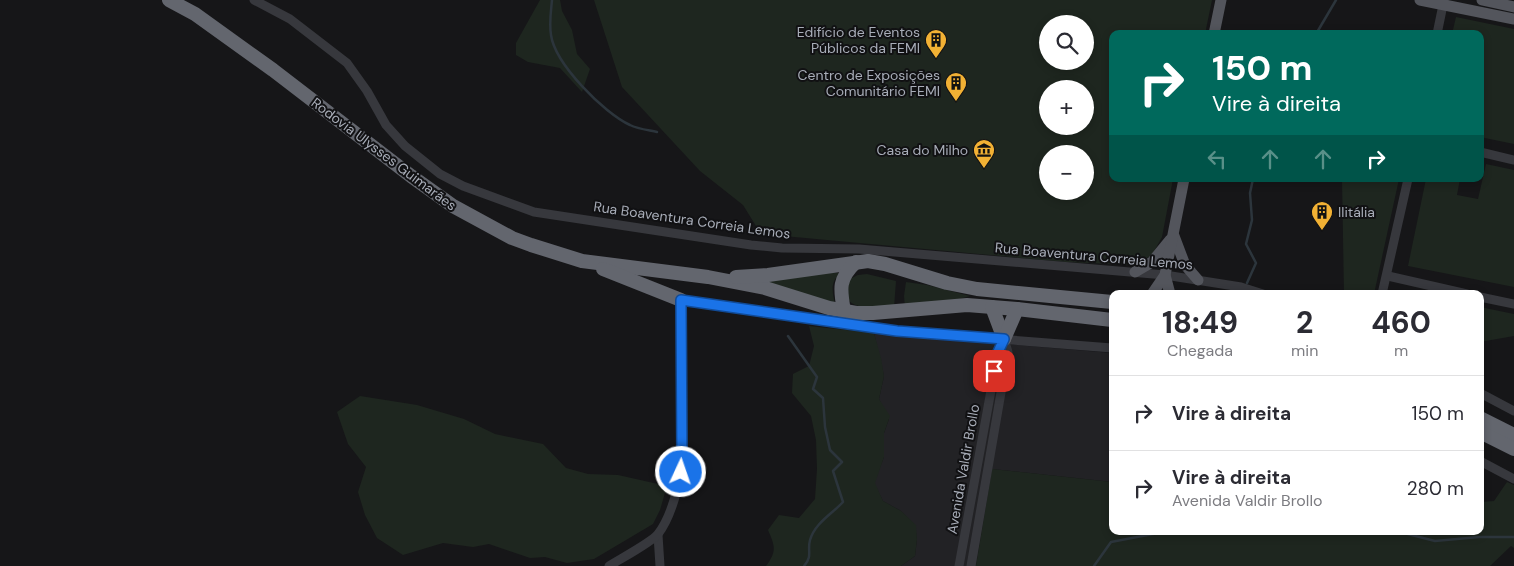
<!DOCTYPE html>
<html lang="pt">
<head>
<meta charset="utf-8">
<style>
  :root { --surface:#fff; --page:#f7f7f7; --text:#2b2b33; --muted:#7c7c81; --line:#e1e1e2 }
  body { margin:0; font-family:"DM Sans",sans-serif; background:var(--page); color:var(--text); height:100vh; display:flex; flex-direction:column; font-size:19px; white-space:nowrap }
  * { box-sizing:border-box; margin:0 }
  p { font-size:16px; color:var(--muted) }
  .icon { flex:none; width:28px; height:28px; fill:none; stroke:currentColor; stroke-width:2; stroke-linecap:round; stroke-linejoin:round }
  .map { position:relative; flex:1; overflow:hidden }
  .panel { position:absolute; left:1109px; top:290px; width:375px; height:245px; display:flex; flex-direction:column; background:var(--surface); border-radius:10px; box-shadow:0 2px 8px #0003 }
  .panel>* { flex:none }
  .banner { position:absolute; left:1109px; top:30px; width:375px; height:152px; border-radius:10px; box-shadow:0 2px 8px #0003; background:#00695c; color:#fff; overflow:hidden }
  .fabs { position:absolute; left:1039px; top:15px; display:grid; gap:10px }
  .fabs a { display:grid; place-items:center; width:55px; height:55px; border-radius:50%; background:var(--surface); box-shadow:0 2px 8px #0003; font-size:25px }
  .pin { position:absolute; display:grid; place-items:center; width:42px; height:42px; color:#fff; margin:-21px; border-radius:10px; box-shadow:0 2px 8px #0006 }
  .me { position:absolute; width:55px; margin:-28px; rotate:3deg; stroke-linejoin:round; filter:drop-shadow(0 0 4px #0008) }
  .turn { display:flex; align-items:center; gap:18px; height:105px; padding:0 20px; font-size:22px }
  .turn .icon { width:65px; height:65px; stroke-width:2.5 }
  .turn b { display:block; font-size:35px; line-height:42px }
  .lanes { display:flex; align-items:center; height:48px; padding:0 20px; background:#0003; justify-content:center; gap:25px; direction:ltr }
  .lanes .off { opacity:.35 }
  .eta { display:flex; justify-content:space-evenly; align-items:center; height:85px; text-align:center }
  .eta b { font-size:30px; font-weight:700; line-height:35px }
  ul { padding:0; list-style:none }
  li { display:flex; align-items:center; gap:15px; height:75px; padding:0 20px; border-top:1px solid var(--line) }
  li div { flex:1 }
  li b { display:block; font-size:19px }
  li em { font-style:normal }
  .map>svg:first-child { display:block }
  .built { fill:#222225 }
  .green { fill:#1e261f; fill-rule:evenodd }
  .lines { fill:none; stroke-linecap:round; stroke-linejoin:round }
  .stream { stroke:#2c353c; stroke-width:2.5 }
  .minor { stroke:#37383d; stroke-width:9 }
  .major { stroke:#53555c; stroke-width:11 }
  .highway { stroke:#63666e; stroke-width:14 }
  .route-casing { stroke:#114b97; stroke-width:12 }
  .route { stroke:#1a73e8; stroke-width:9 }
  .labels { text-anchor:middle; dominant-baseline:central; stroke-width:4; stroke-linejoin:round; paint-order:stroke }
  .poi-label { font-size:14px; fill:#a8adb8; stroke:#111113; text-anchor:end }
  .street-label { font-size:14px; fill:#a8adb8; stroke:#111113 }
</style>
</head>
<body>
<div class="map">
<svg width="1514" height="566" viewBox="0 0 1514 566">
  <rect width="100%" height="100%" fill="#161618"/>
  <polygon class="built" points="874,333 1112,353 1112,482 992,469 976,566 901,566 915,556 917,539 915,525 901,511 883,501 874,483 884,457 884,433 889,419 879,399 884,376"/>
  <g class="green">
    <polygon points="540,0 560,0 562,11 572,30 577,54 590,69 582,92 560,68 528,62 516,55 516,43"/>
    <path d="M594,0H1212L1205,34H1112V179H1173L1162,237L1152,255L1135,265L1066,262L761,234L743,205L700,171L622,87ZM1048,24H1085V61H1048ZM1048,89H1085V126H1048ZM1048,154H1085V191H1048Z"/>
    <polygon points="1456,17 1514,29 1514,144 1480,137 1480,34 1452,34"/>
    <polygon points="1486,164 1514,170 1514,287 1408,266 1426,179 1460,179 1457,195 1478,199"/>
    <polygon points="1342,179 1399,179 1374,294 1344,294"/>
    <path d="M830,273H841C830,281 832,291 835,304L752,281Z"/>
    <path d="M867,274L896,281L894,308C882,308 848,311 847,295C846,290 849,284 850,279L858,275Z"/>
    <polygon points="906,282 927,285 970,296 952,301 905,308 904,296"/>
    <polygon points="1480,307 1514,314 1514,336 1480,342"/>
    <path d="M809,326L874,333L881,358L884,376L879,399L890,416L884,433V457L875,483L883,501L901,511L916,525L917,539L915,556L901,566H766C777,551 775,546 768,530L779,515L799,518L815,499L817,469L816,440L811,416L792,393L793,374L809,366L814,346Z"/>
    <polygon points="360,396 417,405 464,419 495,434 543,444 566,468 588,474 618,475 667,486 660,510 653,524 594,559 567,563 545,557 530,558 489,544 473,547 443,543 403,555 377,538 365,515 358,492 366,467 348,444 337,412"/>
    <polygon points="992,469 1112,482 1112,531 1480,531 1480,502 1494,501 1507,482 1514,485 1514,548 1511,546 1490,566 976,566"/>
  </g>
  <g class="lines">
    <g class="stream">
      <path d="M552,0C551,11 549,23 551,35C555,64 604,113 630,125C638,129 648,130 657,132"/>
      <polyline points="1316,34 1336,0"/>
      <polyline points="1247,283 1256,263 1246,244 1252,220 1250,193 1253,179"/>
      <path d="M788,336L817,377L813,389L823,398L825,427L830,450L842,462L833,471L843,502C832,514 815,523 810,540C807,551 813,556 804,566"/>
      <polyline points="1396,531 1435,541 1479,537 1514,537"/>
      <polyline points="1094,566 1111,542 1158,533 1160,531"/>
    </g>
    <g class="minor">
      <polyline points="254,0 290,19 347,63 367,91 386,125 405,146 440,174 463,186 534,212 751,245 782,248 859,249 1165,275 1241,287 1263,294"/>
      <polyline points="1437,34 1444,0"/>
      <polyline points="1480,152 1514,160"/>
      <polyline points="1388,276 1467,294"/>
      <polyline points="1382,294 1408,179"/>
      <polyline points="1480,297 1514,304"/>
      <polyline points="1480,393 1514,411"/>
      <polyline points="1480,461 1514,479"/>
      <polyline points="658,535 660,566"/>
      <path d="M609,566C620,559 652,542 658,534C672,516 680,482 682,461L681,300L897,331L1112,348"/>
      <polyline points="959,566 998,352 1004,339 1008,352 971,566"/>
    </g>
    <g class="major">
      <polyline points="1420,0 1514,19"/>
      <polyline points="1482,0 1514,7"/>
      <polyline points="1214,34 1221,0"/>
      <polyline points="1174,236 1185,265 1198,280"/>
      <polyline points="1135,272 1152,262 1170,240"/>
      <polyline points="1165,275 1170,294"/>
      <polyline points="1152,294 1165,275 1184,179"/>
    </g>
    <g class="highway">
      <polyline points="169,0 195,14 273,70 411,176 453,206 512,238 531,245 582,261 708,277 765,288 829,308 856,313 873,313 967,305 1017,309 1112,320"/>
      <polyline points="603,269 681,300"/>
      <polyline points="736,277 768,275 868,261 885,264 947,283 977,289 1112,302"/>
      <polyline points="992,307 1004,339"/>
      <path d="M844,311C840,289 838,279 856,262"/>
      <polyline points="1004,339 1017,309"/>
      <polyline points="1480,418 1514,435"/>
      <polyline points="1480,432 1514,449"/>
    </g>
  </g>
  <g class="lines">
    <g class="route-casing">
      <polyline id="route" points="681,472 682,461 681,300 897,331 1004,339 998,352 994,371"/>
    </g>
    <use href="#route" class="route"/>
  </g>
  <defs>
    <g id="building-pin" transform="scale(1.125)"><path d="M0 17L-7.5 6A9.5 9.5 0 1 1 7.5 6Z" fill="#f2b134" stroke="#111113"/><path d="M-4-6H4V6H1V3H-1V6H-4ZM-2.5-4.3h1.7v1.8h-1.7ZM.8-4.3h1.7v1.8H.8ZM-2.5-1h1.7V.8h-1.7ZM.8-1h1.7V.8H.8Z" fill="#111"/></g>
    <g id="museum-pin" transform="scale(1.125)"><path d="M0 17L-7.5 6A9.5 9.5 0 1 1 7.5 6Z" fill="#f2b134" stroke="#111113"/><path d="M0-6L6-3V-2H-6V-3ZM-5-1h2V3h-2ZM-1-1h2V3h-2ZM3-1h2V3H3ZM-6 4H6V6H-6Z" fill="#111"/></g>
  </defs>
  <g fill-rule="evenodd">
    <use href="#building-pin" x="936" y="40"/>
    <use href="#building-pin" x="956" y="83"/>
    <use href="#museum-pin" x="984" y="150"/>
    <use href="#building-pin" x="1322" y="212"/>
  </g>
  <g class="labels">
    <g class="poi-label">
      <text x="920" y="32">Edifício de Eventos<tspan x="920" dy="16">Públicos da FEMI</tspan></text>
      <text x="940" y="75">Centro de Exposições<tspan x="940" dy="16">Comunitário FEMI</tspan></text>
      <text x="968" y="150">Casa do Milho</text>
      <text x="1338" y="212" text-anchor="start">Ilitália</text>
    </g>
    <g class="street-label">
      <text transform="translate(384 154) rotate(37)">Rodovia Ulysses Guimarães</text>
      <text transform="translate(692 220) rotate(8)">Rua Boaventura Correia Lemos</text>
      <text transform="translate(1094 256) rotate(5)">Rua Boaventura Correia Lemos</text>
      <text transform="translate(963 469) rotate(-80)">Avenida Valdir Brollo</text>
    </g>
  </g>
</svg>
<div class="fabs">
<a><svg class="icon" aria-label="search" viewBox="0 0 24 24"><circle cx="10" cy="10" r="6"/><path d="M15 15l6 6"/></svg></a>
<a>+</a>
<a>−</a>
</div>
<div class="pin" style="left:994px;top:371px;background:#d93025"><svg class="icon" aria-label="arrive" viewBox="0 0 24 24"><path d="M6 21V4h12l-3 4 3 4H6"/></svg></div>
<svg class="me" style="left:681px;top:472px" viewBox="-20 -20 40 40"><circle r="17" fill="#1a73e8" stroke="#fff" stroke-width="3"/><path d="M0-11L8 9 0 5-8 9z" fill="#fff"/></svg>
<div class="banner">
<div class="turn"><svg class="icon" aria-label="right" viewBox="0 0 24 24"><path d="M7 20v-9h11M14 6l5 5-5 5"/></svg><div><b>150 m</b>Vire à direita</div></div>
<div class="lanes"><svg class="icon off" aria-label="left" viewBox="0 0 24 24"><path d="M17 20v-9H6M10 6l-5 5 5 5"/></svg><svg class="icon off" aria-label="ahead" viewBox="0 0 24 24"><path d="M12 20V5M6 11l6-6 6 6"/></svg><svg class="icon off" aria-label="ahead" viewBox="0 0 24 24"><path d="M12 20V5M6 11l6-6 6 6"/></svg><svg class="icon" aria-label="right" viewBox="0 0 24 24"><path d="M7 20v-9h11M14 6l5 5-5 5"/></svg></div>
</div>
<section class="panel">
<div class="eta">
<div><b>18:49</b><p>Chegada</p></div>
<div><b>2</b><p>min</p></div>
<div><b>460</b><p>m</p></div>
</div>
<ul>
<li><svg class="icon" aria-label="right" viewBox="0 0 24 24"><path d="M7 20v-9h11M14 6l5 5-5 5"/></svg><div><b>Vire à direita</b></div><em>150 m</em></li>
<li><svg class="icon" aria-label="right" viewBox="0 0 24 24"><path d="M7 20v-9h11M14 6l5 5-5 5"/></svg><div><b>Vire à direita</b><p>Avenida Valdir Brollo</p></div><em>280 m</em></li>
</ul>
</section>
</div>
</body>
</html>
